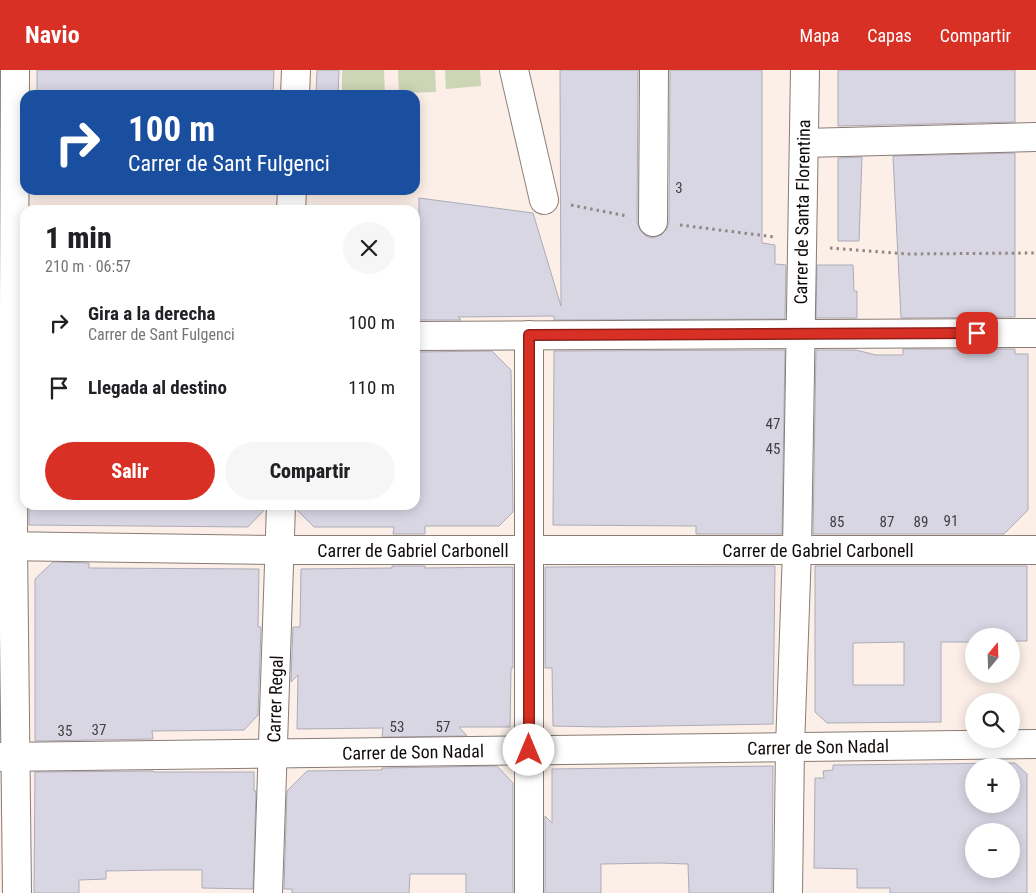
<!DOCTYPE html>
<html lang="es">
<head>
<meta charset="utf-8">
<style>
  :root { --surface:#fff; --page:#f6f6f6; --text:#202124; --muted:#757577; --accent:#d93025 }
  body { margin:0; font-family:"Roboto Condensed",sans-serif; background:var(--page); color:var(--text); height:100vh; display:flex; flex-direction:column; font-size:19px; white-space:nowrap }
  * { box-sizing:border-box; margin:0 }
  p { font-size:16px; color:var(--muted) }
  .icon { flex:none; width:28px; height:28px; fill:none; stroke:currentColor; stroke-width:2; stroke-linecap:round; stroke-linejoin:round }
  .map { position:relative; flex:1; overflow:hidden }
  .panel { position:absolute; left:20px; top:135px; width:400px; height:305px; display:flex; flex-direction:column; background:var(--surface); border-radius:15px; box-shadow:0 2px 12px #0003 }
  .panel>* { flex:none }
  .guide { position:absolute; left:20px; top:20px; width:400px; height:105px; border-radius:15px; box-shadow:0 2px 12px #0003; background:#1a4fa0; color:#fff; overflow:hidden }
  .needle { width:32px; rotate:19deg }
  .controls { position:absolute; left:965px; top:558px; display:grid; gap:10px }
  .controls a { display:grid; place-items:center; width:55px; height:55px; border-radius:50%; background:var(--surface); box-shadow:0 2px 12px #0003; font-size:25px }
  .pin { position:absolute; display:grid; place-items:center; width:42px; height:42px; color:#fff; margin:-21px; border-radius:10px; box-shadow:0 2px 8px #0006 }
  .me { position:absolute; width:55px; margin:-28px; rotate:0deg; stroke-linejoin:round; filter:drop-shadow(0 0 4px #0008) }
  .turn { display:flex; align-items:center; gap:18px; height:105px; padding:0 25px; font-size:22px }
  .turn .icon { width:65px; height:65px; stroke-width:2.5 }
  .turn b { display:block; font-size:35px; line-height:42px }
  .round { display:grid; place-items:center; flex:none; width:52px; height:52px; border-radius:26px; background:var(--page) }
  .overview { display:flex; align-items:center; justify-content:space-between; height:85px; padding:0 25px }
  h1 { font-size:30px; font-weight:800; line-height:38px }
  .button { display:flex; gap:10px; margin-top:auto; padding:10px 25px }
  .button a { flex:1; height:58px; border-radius:30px; background:var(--accent); color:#fff; font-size:20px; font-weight:800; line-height:58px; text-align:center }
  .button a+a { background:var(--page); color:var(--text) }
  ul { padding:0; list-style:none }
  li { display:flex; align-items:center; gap:15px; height:65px; padding:0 25px }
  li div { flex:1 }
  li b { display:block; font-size:19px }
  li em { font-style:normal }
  header { display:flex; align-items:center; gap:30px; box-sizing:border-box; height:70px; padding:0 25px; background:var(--accent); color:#fff }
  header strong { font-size:24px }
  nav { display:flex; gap:28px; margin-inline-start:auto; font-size:18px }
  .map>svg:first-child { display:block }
  .pitch { fill:#ccd5b5 }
  .building { fill:#d8d6e3; stroke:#acabb7; fill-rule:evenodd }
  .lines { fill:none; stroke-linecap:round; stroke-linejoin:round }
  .minor-casing { stroke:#887c75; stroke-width:30 }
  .path { stroke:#918883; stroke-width:3; stroke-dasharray:2.5 4; stroke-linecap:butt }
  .minor { stroke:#fff; stroke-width:28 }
  .route-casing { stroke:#8d1f18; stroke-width:12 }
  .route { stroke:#d93025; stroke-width:9 }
  .labels { text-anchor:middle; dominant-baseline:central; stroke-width:4; stroke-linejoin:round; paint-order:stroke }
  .number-label { font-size:15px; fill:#423e40 }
  .street-label { font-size:18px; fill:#100b09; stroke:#fff }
</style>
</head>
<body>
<header>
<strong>Navio</strong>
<nav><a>Mapa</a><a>Capas</a><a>Compartir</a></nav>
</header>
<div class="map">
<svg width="1036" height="823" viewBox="0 0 1036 823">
  <rect width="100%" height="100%" fill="#fcefe8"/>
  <g class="pitch">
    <polygon points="342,0 384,0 385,25 342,25"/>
    <polygon points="398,0 435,0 436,22 399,23"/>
    <polygon points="445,0 480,0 481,16 446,19"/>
  </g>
  <g class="building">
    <polygon points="37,0 274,0 273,25 37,25"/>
    <polygon points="317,0 339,0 338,25 316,25"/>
    <polygon points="560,0 638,0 637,152 640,160 646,166 652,168 661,165 667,159 669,152 670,0 762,0 762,173 775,175 775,194 786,195 785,249 554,250 554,246 458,247 461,250 415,250 415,201 417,201 419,177 419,128 533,143 561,236"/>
    <polygon points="838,0 1015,0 1015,52 838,56"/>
    <polygon points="1015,83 1015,247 901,248 893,86"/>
    <polygon points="862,87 859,171 838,171 838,88"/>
    <polygon points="817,195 853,195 854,221 857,221 857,248 816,248"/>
    <polygon points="903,279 1015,279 1015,284 1028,284 1028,440 1004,464 813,464 816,280 856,280 876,285 903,285"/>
    <polygon points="785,280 782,464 696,464 696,456 553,455 554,281"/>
    <polygon points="492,281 511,300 513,442 499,456 425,456 425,464 393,464 394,457 314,457 296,439 297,435 415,435 415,282"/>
    <polygon points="29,435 265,435 265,439 248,457 29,455"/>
    <polygon points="53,492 89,493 89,498 259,499 258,557 261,557 258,645 244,660 152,661 153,669 35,671 35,509"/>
    <polygon points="392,496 425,496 425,498 513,497 513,598 511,598 510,657 459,657 467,666 382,667 383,658 297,659 298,605 291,612 293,557 300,557 301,499 392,498"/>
    <polygon points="775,496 773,654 603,657 553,656 552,598 545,598 545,497"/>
    <path d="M815,496H1027V571H1011V566H974V572H941V652L827,653L815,642ZM904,572V615H853V573Z"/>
    <path d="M1015,693L1027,704V823H890V818H857V799L814,798L815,708H824L823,701L833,700V695ZM974,696H1011V734H974ZM974,761H1011V799H974Z"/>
    <polygon points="497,696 513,713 513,823 466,823 466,804 410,804 409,823 292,823 292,819 284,819 287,721 307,701 382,700 382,698"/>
    <polygon points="773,696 772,823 689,823 688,794 659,793 601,794 601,823 545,823 545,746 552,753 552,699"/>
    <polygon points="153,701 153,702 254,702 254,721 256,721 253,819 202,818 202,800 161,800 106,801 106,809 79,810 79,823 34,823 35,702"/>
  </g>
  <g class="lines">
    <g class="minor-casing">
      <g id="minor">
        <polyline points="15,0 13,476 17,823"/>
        <polyline points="514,0 544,130"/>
        <polyline points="295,25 296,0"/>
        <polyline points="804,73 1036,67"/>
        <polyline points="291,140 292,120"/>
        <polyline points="653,152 654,0"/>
        <polyline points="529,265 529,823"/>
        <polyline points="415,266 1036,263"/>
        <polyline points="0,476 280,480 1036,480"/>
        <polyline points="0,687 1036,674"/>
        <polyline points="268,823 281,435"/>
        <polyline points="788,823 790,677 797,480 805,0"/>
      </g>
    </g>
    <g class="path">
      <polyline points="571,135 627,146"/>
      <polyline points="680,155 775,167"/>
      <polyline points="830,178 907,184 1036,183"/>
    </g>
    <use href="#minor" class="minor"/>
  </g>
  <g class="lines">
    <g class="route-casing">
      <polyline id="route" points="529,680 529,265 977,263"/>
    </g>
    <use href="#route" class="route"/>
  </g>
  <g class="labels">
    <g class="number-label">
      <text x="679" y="118">3</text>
      <text x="773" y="354">47</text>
      <text x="773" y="379">45</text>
      <text x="951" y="451">91</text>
      <text x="837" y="452">85</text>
      <text x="887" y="452">87</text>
      <text x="921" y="452">89</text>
      <text x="397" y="657">53</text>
      <text x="443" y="657">57</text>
      <text x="99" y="660">37</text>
      <text x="65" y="661">35</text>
    </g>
    <g class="street-label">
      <text transform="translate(802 142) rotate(-89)">Carrer de Santa Florentina</text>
      <text x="413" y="480">Carrer de Gabriel Carbonell</text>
      <text x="818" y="480">Carrer de Gabriel Carbonell</text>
      <text transform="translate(275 629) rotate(-88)">Carrer Regal</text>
      <text transform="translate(818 677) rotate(-1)">Carrer de Son Nadal</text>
      <text transform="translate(413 682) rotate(-1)">Carrer de Son Nadal</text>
    </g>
  </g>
</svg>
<div class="controls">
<a><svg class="needle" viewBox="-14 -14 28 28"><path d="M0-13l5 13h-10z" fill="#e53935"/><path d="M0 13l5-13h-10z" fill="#757577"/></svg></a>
<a><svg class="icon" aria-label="search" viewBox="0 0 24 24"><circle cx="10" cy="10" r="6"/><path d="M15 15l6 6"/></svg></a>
<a>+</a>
<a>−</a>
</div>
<div class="pin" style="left:977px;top:263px;background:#d93025"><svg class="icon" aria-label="arrive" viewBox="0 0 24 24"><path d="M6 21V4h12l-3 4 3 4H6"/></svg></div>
<svg class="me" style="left:529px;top:680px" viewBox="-20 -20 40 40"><circle r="19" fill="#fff"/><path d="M0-13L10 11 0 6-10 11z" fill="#d93025"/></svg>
<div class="guide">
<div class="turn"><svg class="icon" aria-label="right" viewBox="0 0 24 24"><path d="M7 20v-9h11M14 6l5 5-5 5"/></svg><div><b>100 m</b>Carrer de Sant Fulgenci</div></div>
</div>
<section class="panel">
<div class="overview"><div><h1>1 min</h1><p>210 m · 06:57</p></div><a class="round"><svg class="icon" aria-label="close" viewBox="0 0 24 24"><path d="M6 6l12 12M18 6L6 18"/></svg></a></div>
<ul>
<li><svg class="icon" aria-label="right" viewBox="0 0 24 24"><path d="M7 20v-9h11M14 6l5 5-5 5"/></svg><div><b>Gira a la derecha</b><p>Carrer de Sant Fulgenci</p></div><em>100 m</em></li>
<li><svg class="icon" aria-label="arrive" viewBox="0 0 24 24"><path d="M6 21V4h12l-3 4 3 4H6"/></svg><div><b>Llegada al destino</b></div><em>110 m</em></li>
</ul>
<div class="button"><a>Salir</a><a>Compartir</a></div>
</section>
</div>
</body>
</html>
